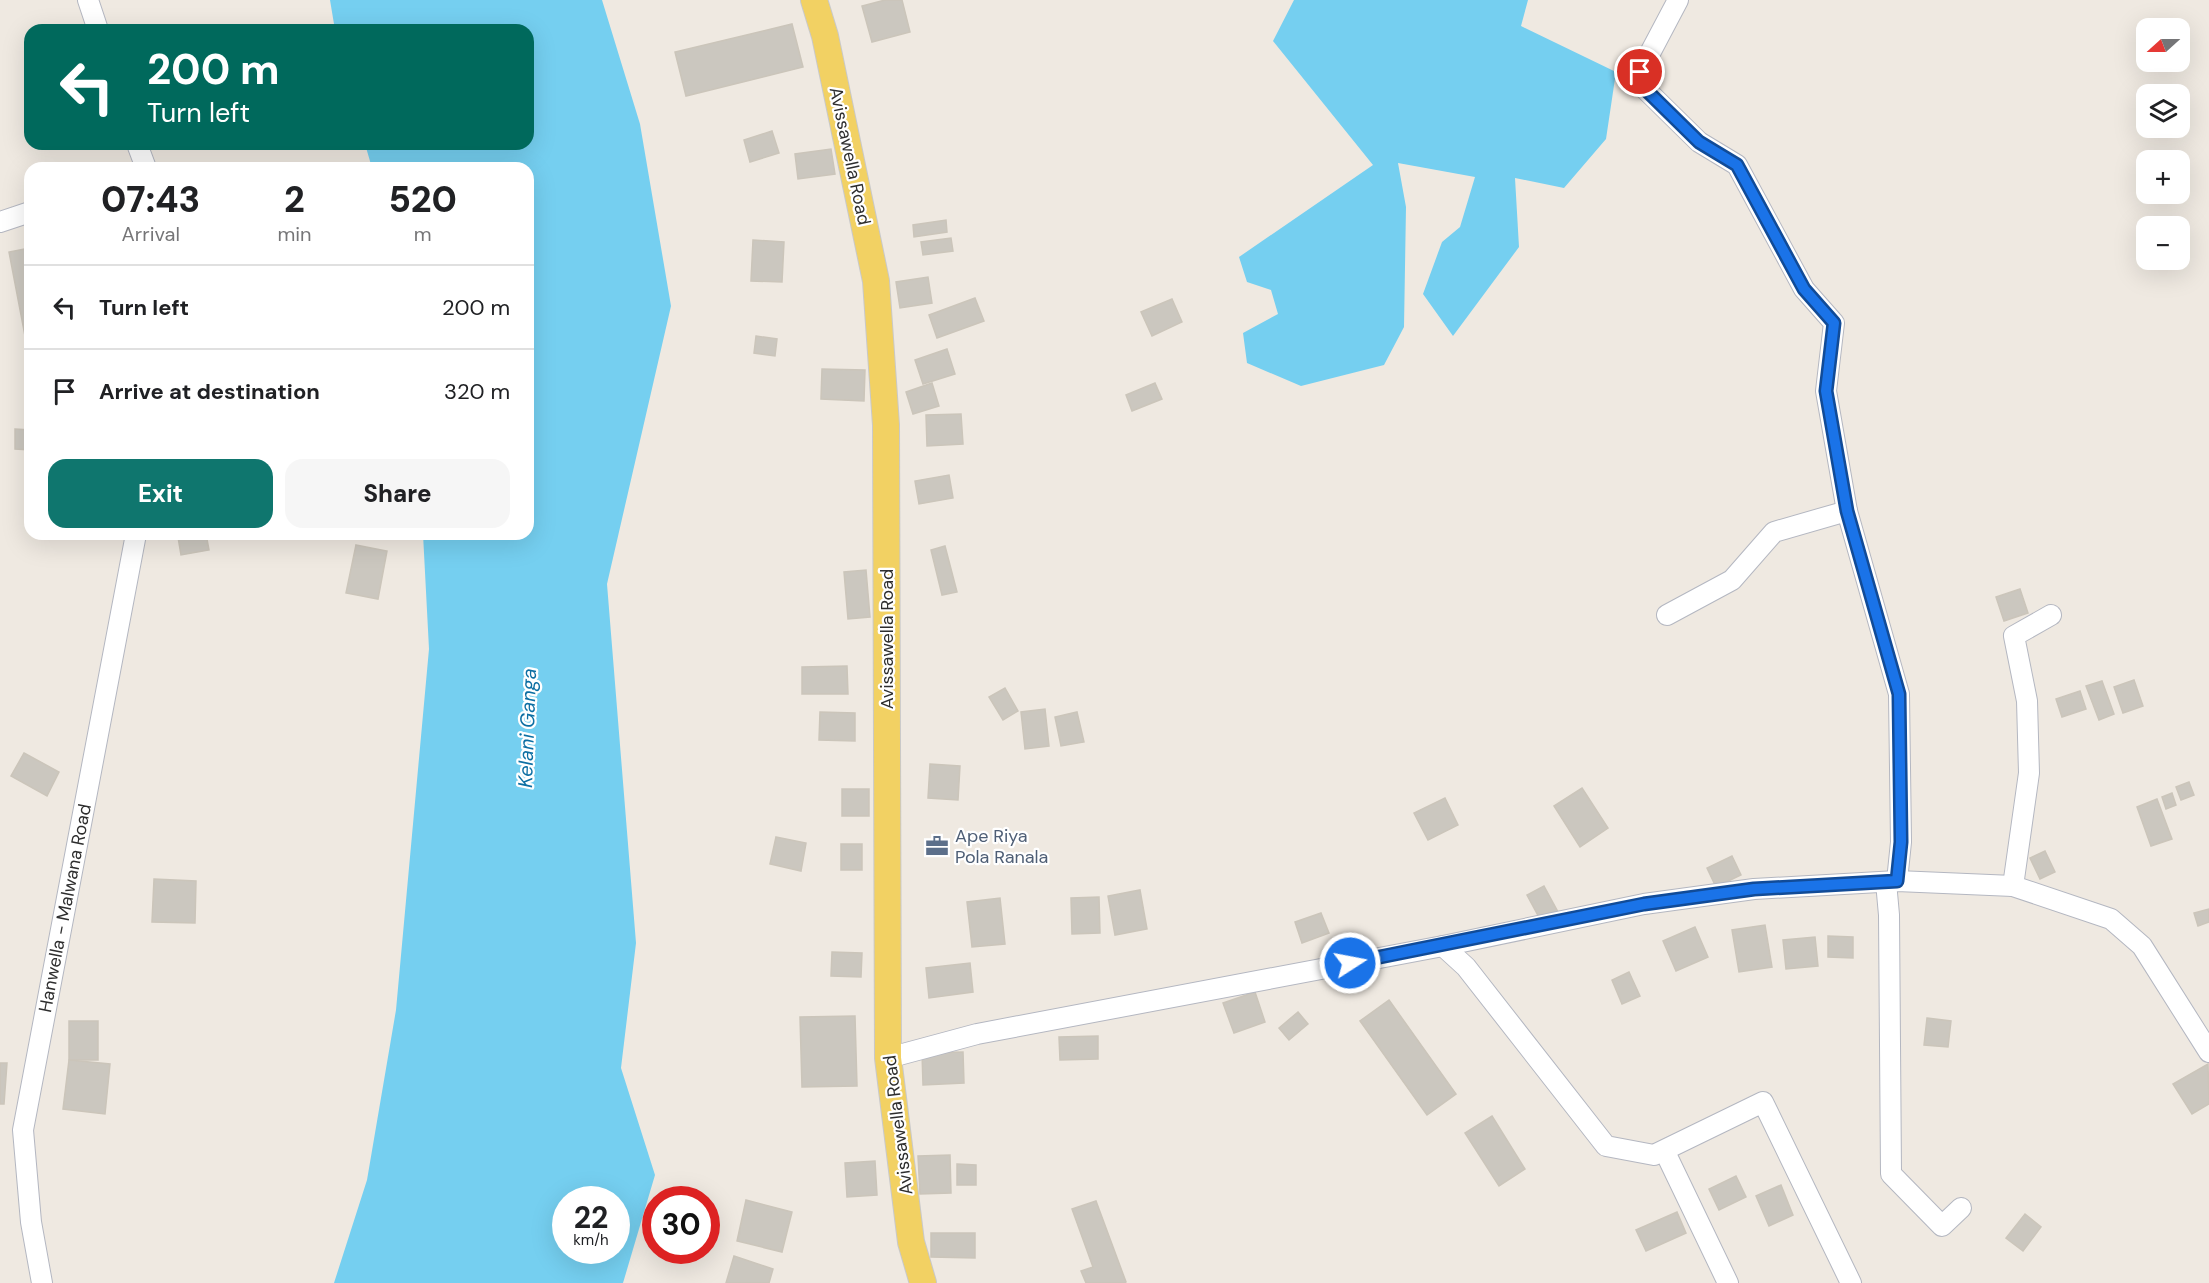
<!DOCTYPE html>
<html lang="en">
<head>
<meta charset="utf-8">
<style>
  :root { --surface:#fff; --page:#f6f6f6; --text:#202124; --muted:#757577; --line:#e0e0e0; --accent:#0f766e }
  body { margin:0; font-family:"DM Sans",sans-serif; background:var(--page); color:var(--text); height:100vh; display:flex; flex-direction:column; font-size:22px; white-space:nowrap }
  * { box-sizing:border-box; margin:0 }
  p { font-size:20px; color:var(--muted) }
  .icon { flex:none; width:33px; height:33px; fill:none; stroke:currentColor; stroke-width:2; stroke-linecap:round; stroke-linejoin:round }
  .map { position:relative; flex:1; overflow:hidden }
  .sheet { position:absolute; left:24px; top:162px; width:510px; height:378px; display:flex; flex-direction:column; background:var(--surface); border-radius:18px; box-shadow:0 6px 24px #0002 }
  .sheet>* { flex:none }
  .top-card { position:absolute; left:24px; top:24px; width:510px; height:126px; border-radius:18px; box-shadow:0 6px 24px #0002; background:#00695c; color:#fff; overflow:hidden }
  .needle { width:39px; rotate:249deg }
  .fabs { position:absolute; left:2136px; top:18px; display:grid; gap:12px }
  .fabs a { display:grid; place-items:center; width:54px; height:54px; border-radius:12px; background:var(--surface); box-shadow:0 6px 24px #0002; font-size:30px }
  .speed { position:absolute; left:552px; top:1186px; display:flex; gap:12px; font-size:30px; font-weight:700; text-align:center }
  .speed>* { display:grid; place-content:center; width:78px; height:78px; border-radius:50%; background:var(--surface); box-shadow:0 6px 24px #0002; line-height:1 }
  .speed small { font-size:15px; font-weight:400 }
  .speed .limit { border:9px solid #d22; background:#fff; color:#111 }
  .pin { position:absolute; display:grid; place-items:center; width:51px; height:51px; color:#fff; margin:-26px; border:3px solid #fff; border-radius:50%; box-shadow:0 2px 6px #0007 }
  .me { position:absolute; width:66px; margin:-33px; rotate:79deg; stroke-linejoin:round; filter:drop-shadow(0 0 4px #0008) }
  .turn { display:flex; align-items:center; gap:21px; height:126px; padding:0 24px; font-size:27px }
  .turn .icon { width:78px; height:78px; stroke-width:2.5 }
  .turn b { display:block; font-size:42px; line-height:51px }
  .eta { display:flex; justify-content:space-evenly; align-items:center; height:102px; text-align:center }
  .eta b { font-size:36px; font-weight:800; line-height:42px }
  .button { display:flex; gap:12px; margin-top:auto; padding:12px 24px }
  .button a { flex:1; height:69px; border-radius:18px; background:var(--accent); color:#fff; font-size:24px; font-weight:800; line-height:69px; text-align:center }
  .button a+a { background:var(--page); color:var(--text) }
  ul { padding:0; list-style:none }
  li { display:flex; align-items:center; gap:18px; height:84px; padding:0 24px; border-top:2px solid var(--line) }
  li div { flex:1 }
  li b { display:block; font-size:22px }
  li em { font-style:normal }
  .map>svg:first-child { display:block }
  .water { fill:#75cff0; fill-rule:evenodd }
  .building { fill:#cbc7bf; stroke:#cbc5ba; stroke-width:1.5 }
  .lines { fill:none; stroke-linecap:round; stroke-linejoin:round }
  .minor-casing { stroke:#b4b7c1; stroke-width:22 }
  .major-casing { stroke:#c9c9c9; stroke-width:28 }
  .minor { stroke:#fff; stroke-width:20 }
  .major { stroke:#f2d163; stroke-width:26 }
  .route-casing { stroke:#114b97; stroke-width:15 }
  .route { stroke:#1a73e8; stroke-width:10 }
  .labels { text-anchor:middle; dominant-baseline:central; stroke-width:4.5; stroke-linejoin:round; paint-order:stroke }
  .street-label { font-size:18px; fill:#2e2e2e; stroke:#fff }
  .service-label { font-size:18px; fill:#4e5e75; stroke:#fff; text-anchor:start }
  .water-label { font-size:20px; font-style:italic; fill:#0d6fa3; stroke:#fff }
</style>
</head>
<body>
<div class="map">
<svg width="2209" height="1283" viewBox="0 0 2209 1283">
  <rect width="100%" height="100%" fill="#efe9e1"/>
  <g class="water">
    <path d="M330,0H602L640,124L671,306L607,584L636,943L621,1068L655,1175L623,1283H334L367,1180L396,1010L429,649L423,534H528V168H372L365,144H528V30H335ZM566,1200H616V1251H566Z"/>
    <polygon points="1294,0 1528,0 1521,26 1616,72 1606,139 1564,188 1515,178 1519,247 1453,336 1423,294 1442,242 1460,227 1475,177 1398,163 1406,207 1404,327 1384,365 1301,386 1247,363 1243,333 1278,314 1271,290 1247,282 1239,257 1373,165 1273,41"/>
  </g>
  <g class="building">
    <polygon points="885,0 902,0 910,32 872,42 862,6"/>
    <polygon points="792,24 803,67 686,96 675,52"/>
    <polygon points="772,131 779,153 750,162 744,140"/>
    <polygon points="831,149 835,174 798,179 795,154"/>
    <polygon points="946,220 947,232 914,237 913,225"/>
    <polygon points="951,238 953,251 923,255 921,242"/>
    <polygon points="753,240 784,242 782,282 751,281"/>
    <polygon points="30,248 30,340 26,341 9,252"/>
    <polygon points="928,277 932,303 900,308 896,282"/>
    <polygon points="975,298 984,321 937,338 929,315"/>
    <polygon points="1172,299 1182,322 1152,336 1141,312"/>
    <polygon points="756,336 777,339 775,356 754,353"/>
    <polygon points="947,349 955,374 923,384 915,360"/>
    <polygon points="822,369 865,370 864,401 821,399"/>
    <polygon points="932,383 939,406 913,414 906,392"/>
    <polygon points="1155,383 1162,399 1132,411 1126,395"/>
    <polygon points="961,414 963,444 927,446 926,415"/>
    <polygon points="15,429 30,430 30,450 15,449"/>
    <polygon points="949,475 953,498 919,504 915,481"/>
    <polygon points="196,534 206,534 209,550 181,555 178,537"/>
    <polygon points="356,545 387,551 378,599 346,593"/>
    <polygon points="945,546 957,592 942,595 931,550"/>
    <polygon points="866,570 870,617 848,619 844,572"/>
    <polygon points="2020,589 2028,613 2004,621 1996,597"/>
    <polygon points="847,666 848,694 802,694 802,667"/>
    <polygon points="2134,680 2143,706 2123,713 2114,687"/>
    <polygon points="2102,681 2114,714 2099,720 2086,686"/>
    <polygon points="1005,688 1018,711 1003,720 989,697"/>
    <polygon points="2080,691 2086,709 2062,717 2056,699"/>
    <polygon points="1045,709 1049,746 1025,749 1021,712"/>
    <polygon points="820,712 855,713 855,741 819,740"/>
    <polygon points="1077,712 1084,742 1061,746 1055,717"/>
    <polygon points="24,753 59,772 47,796 11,776"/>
    <polygon points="930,764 960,766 958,800 928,798"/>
    <polygon points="2189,782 2194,795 2181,800 2176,787"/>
    <polygon points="1582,788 1608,828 1580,847 1554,806"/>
    <rect x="842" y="789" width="27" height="27"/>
    <polygon points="2172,793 2176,805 2166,809 2162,797"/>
    <polygon points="1445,798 1458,825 1428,840 1414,813"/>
    <polygon points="2157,799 2172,839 2151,846 2137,807"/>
    <polygon points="776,837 806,843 801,871 770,864"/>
    <rect x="841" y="844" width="21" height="26"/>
    <polygon points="2045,851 2055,872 2040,879 2030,858"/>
    <polygon points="1732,856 1741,875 1716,887 1707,868"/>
    <polygon points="154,879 196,881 195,923 152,922"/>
    <polygon points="1544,886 1558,912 1541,921 1527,895"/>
    <polygon points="1140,890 1147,929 1115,935 1108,896"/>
    <polygon points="1099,897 1100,933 1072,934 1071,898"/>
    <polygon points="1000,898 1005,944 972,947 967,902"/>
    <polygon points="2209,909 2209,922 2198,926 2194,913"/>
    <polygon points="1321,913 1329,933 1302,943 1295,922"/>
    <polygon points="1765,925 1772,967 1739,972 1732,930"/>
    <polygon points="1695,927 1708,957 1676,971 1663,941"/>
    <polygon points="1828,936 1853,937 1853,958 1828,957"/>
    <polygon points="1815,937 1818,966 1786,969 1783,940"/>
    <polygon points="832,952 862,953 861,977 831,976"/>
    <polygon points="970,963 973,992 929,998 926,968"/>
    <polygon points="1629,972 1640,996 1622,1004 1612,980"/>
    <polygon points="1255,992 1265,1022 1234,1033 1223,1003"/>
    <polygon points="1389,1000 1456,1094 1427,1115 1360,1021"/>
    <polygon points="1298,1012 1308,1024 1289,1040 1279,1028"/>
    <polygon points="855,1016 857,1086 802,1087 800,1017"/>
    <polygon points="1927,1018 1951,1021 1948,1047 1924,1045"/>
    <rect x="69" y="1021" width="29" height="39"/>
    <polygon points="1098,1036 1098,1059 1060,1060 1059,1037"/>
    <polygon points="963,1052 964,1083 923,1085 922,1053"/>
    <polygon points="69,1060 110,1064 105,1114 63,1109"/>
    <polygon points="0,1063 7,1063 4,1104 0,1104"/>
    <polygon points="2208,1064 2209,1104 2192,1114 2173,1084"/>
    <polygon points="1492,1116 1525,1169 1499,1186 1465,1133"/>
    <polygon points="950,1155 951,1193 920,1194 918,1156"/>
    <polygon points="875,1161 877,1195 847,1197 845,1163"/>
    <polygon points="957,1164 976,1165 976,1185 957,1185"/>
    <polygon points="1736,1176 1746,1197 1719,1210 1709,1189"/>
    <polygon points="1781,1185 1793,1215 1769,1226 1756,1196"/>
    <polygon points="746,1200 792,1212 782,1252 737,1241"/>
    <polygon points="1096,1201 1126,1282 1124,1283 1086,1283 1081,1271 1093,1267 1072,1209"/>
    <polygon points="1677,1212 1686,1233 1646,1251 1636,1230"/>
    <polygon points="2025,1214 2041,1227 2023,1251 2006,1238"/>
    <polygon points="931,1233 975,1233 975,1258 931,1257"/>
    <polygon points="734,1256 773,1269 769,1283 726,1283"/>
  </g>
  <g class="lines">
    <g class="minor-casing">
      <g id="minor">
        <polyline points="88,0 98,30"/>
        <polyline points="1678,0 1640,72 1640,84 1699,142 1737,165 1804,289 1834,323 1826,391 1847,511 1899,694 1901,842 1897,881"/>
        <polyline points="137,144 146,168"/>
        <polyline points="0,222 30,212"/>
        <polyline points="1667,615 1732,580 1774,532 1847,511"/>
        <polyline points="1886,882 1889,915 1891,1174 1942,1226 1961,1208"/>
        <polyline points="2013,886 2029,773 2027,701 2014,636 2051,615"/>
        <polyline points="1443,946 1466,967 1606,1146 1654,1155 1763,1102 1851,1283"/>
        <polyline points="888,1058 977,1034 1443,946 1644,904 1754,889 1897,881 2013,886 2111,919 2142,946 2209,1052"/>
        <polyline points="1665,1152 1728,1283"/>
        <polyline points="42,1283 31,1222 23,1130 136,534"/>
      </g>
    </g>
    <g class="major-casing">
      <polyline id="major" points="814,0 825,36 876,281 886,425 888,1058 911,1242 923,1283"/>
    </g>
    <use href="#minor" class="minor"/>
    <use href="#major" class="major"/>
  </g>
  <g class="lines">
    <g class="route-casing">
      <polyline id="route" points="1350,963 1644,904 1754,889 1897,881 1901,842 1899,694 1847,511 1826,391 1834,323 1804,289 1737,165 1699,142 1640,84 1640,72"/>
    </g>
    <use href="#route" class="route"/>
  </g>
  <defs>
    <g id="office-bare" transform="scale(1.8)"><path d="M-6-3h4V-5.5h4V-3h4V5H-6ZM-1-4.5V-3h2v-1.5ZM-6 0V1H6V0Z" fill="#5c6f8a" stroke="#fff" stroke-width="2.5" paint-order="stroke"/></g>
  </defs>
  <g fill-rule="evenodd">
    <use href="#office-bare" x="937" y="846"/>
  </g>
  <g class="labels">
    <g class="street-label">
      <text transform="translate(850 156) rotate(78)">Avissawella Road</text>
      <text transform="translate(887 639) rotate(-90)">Avissawella Road</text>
      <text transform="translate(65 908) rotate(-79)">Hanwella - Malwana Road</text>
      <text transform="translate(898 1125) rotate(-97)">Avissawella Road</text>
    </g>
    <g class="service-label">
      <text x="955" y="836">Ape Riya<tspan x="955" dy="21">Pola Ranala</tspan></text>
    </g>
    <g class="water-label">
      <text transform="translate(527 728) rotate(-88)">Kelani Ganga</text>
    </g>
  </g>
</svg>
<div class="fabs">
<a><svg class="needle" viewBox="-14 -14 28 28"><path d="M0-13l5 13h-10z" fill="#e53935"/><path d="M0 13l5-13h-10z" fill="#757577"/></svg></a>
<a><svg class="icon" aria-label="layers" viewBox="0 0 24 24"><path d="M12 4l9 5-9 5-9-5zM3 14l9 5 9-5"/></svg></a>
<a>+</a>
<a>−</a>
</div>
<div class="speed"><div>22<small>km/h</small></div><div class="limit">30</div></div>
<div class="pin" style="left:1640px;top:72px;background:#d93025"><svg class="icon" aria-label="arrive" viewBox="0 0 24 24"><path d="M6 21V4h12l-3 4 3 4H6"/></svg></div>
<svg class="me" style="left:1350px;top:963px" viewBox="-20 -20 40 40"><circle r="17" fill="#1a73e8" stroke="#fff" stroke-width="3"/><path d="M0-11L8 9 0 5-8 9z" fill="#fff"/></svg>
<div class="top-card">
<div class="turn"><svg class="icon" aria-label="left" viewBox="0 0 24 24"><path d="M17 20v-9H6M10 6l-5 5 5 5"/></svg><div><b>200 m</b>Turn left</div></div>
</div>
<section class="sheet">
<div class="eta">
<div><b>07:43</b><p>Arrival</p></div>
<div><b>2</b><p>min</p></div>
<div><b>520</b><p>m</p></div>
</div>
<ul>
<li><svg class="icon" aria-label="left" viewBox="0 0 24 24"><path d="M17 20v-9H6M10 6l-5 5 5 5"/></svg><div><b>Turn left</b></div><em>200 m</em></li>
<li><svg class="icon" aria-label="arrive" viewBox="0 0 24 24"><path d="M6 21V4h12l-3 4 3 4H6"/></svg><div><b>Arrive at destination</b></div><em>320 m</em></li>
</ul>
<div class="button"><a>Exit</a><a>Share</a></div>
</section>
</div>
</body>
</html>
